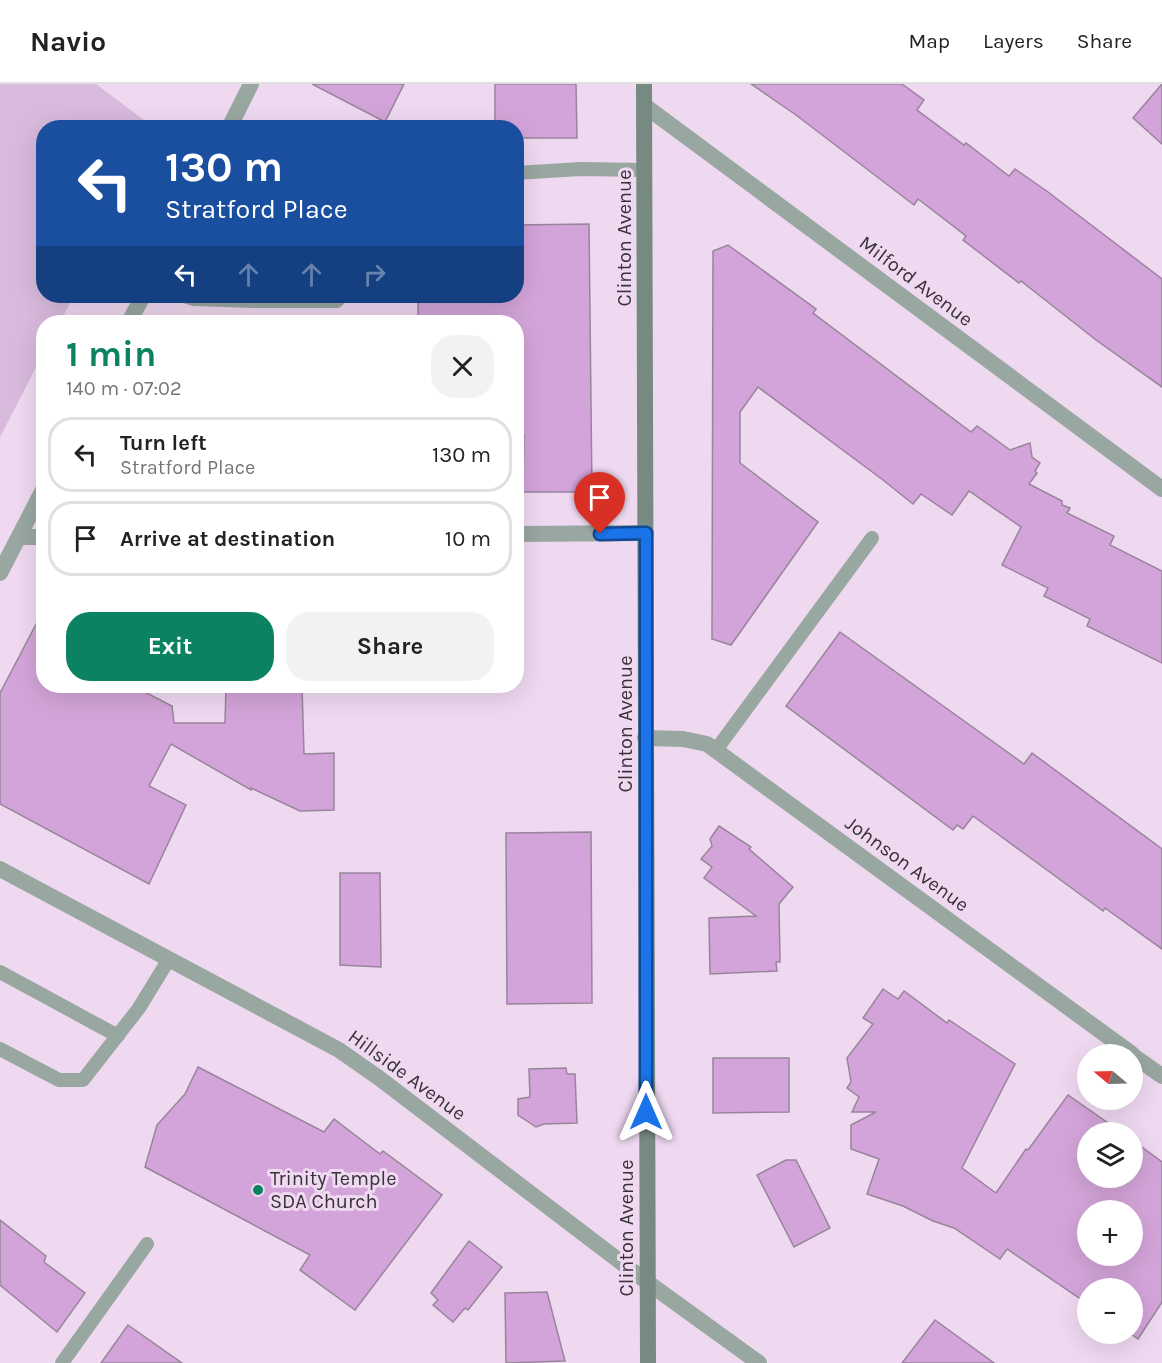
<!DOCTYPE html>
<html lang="en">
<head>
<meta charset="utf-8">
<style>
  :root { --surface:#fff; --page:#f2f2f2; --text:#222; --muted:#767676; --line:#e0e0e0; --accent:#0b8363 }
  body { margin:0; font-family:Karla,sans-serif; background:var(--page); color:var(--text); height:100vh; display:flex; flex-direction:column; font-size:22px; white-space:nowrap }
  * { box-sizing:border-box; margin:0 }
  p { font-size:20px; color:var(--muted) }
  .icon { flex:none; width:33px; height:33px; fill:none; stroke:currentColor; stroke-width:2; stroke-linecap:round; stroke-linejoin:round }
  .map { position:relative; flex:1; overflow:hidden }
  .sheet { position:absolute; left:36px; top:231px; width:488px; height:378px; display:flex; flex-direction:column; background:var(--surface); border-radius:24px; box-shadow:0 6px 24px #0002 }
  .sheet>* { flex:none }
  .hud { position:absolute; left:36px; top:36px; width:488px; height:183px; border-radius:24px; box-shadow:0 6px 24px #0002; background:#1a4fa0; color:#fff; overflow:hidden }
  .needle { width:39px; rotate:289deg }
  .controls { position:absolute; left:1077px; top:960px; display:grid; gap:12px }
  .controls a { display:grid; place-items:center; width:66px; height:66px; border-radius:50%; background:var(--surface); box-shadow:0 6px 24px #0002; font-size:30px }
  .pin { position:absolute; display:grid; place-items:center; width:51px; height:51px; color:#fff; margin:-62px -26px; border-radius:50% 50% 50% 0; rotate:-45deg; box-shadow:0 0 6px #0007 }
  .pin .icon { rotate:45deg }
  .me { position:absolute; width:66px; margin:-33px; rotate:0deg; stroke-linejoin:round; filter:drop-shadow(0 0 4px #0008) }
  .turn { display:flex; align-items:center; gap:21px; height:126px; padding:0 30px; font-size:27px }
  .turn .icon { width:78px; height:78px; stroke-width:2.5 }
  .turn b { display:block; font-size:42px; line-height:51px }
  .lanes { display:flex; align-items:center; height:57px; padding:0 30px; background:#0003; justify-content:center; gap:30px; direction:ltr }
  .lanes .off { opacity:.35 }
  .round { display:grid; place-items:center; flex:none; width:63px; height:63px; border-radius:24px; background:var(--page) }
  .head { display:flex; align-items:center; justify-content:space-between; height:102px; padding:0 30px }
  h1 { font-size:36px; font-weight:700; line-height:45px; color:var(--accent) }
  .action { display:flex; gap:12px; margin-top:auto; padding:12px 30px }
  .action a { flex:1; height:69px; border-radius:24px; background:var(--accent); color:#fff; font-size:24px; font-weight:700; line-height:69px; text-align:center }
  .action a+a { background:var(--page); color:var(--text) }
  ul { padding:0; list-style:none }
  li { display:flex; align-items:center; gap:18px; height:75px; margin:0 12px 9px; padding:0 18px; border:3px solid var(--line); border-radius:24px }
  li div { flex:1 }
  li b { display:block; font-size:22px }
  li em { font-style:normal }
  header { display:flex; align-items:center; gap:36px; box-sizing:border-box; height:84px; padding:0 30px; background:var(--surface); border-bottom:2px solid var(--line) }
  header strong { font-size:28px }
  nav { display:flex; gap:33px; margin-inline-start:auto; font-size:21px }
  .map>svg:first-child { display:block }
  .green { fill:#d8badc }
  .building { fill:#d3a4d9; stroke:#98859b; stroke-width:1.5; fill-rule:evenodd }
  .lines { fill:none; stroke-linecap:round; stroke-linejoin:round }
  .service { stroke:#99a7a1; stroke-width:14 }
  .minor { stroke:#99a7a1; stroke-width:16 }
  .tertiary { stroke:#99a7a1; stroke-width:16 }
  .secondary { stroke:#768a81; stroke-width:16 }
  .route-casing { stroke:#114b97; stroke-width:15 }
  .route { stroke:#1a73e8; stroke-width:10 }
  .poi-dot { fill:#0b8363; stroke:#efd9f1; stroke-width:2 }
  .labels { text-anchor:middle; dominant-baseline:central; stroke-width:6; stroke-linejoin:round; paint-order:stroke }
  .street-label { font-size:20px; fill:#39313a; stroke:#efd9f1 }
  .poi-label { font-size:20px; fill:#39313a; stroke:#efd9f1; text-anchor:start }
</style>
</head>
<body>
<header>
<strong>Navio</strong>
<nav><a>Map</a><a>Layers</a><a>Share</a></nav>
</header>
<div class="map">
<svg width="1162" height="1279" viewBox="0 0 1162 1279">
  <rect width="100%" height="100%" fill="#efd9f1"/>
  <polygon class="green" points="0,0 96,0 153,43 44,44 44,212 74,212 60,238 44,238 43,270 0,353"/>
  <g class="building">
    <polygon points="312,0 404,0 385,38"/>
    <polygon points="495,0 576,0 577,54 516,54 516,44 495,44"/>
    <polygon points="751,0 902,0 924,16 917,26 964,61 966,59 1009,92 1015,85 1048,108 1162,195 1162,303 1096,256 1021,197 1019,199 963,156 966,152 918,115 914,121 796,31"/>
    <polygon points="1162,0 1162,60 1133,34"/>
    <polygon points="589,140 592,408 523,408 524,351 516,351 516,238 418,238 418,212 516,212 516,141"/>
    <polygon points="728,161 816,225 813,229 971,348 977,342 1010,366 1030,359 1032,373 1040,379 1035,387 1037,389 1029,400 1062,417 1062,421 1070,424 1067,429 1114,452 1110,461 1162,487 1162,579 1087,542 1090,535 1044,512 1048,504 1002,481 1021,443 969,407 952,431 921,410 913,420 883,396 758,303 740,328 740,379 818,438 731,561 712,555 713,167"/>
    <polygon points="44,525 44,602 133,602 172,622 174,639 225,639 226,602 302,602 304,670 334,669 334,726 300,727 251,704 251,706 171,660 149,702 186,721 149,800 0,720 0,609"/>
    <polygon points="840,548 1024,680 1032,669 1162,765 1162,865 1105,824 1103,827 973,732 963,745 957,741 953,746 786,622"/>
    <polygon points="719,742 751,763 749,765 793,803 779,820 780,878 776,878 777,887 710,890 709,834 756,832 704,794 712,783 701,775 712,762 710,755"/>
    <polygon points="591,748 592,919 507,920 506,749"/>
    <polygon points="340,789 380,789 381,883 340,881"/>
    <path d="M883,905L898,915L904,907L947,939L949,936L1015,980L962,1084L996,1109L1026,1065L1028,1066L1068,1011L1121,1048H1088V1094H1132V1056L1162,1078V1218L1138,1255L1131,1250H1132V1204H1088V1220L1007,1165L1000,1175L954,1144L933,1137L903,1122L867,1110L879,1075L851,1065V1041L876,1028H852L859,1013L847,1004L851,998L847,974L873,940L863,934ZM1088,1126H1132V1172H1088Z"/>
    <polygon points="713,974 789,974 789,1028 713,1029"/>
    <polygon points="198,983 324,1048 334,1035 380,1070 383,1067 442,1111 355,1226 300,1186 310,1171 145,1083 157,1041 185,1010"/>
    <polygon points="566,984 567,990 575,990 577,1039 544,1040 536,1043 518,1031 518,1015 530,1013 529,985"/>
    <polygon points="786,1076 796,1076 830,1144 794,1163 757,1091"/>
    <polygon points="0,1136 46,1172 44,1178 85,1209 57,1248 0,1201"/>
    <polygon points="469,1157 502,1183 468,1226 465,1224 453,1238 433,1221 438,1216 431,1209"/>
    <polygon points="547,1208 565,1277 506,1279 505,1209"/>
    <polygon points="935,1236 994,1279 902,1279"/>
    <polygon points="128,1241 182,1279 101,1279"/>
  </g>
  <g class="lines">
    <g class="service">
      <polyline points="516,89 581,85 644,86"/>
      <polyline points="184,212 194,215 252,217 337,217 341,212"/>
      <polyline points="716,666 872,454"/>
      <polyline points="0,888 118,952"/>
      <polyline points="0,965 59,996 83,996 139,924 169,875"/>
      <polyline points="62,1279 147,1160"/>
    </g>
    <g class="minor">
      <polyline points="645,22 1162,405"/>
      <polyline points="516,450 646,449"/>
      <polyline points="19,453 44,453"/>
      <polyline points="645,654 683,655 707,660 1132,970"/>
      <polyline points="0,785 339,966 379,994 647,1198 759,1279"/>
      <polyline points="1132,971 1162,992"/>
    </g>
    <g class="tertiary">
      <polyline points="229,44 251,0"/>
      <polyline points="129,238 143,212"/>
      <polyline points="0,489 44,404"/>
    </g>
    <polyline class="secondary" points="644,0 648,1279"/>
  </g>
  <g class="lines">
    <g class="route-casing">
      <polyline id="route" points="600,450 646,449 646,1028"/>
    </g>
    <use href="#route" class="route"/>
  </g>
  <circle class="poi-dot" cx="258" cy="1106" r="6"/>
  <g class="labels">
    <g class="street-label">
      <text transform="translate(624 154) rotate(-90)">Clinton Avenue</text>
      <text transform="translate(916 197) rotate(37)">Milford Avenue</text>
      <text transform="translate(625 640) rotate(-90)">Clinton Avenue</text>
      <text transform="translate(907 780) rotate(36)">Johnson Avenue</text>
      <text transform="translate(407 991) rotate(36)">Hillside Avenue</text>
      <text transform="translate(626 1144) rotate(-90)">Clinton Avenue</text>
    </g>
    <g class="poi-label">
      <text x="270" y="1094">Trinity Temple<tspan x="270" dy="23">SDA Church</tspan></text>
    </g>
  </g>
</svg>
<div class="controls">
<a><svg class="needle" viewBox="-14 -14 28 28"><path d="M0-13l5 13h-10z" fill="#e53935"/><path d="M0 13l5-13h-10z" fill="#767676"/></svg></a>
<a><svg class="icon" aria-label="layers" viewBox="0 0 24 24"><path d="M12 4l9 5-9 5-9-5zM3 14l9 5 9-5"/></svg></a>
<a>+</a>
<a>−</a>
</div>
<div class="pin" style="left:600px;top:450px;background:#d93025"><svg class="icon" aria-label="arrive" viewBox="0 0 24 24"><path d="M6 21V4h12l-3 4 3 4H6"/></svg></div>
<svg class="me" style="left:646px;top:1028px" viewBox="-20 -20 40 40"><path d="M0-17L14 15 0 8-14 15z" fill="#1a73e8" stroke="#fff" stroke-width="4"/></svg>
<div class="hud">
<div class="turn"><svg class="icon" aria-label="left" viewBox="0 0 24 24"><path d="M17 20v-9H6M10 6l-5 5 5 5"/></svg><div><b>130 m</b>Stratford Place</div></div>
<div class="lanes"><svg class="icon" aria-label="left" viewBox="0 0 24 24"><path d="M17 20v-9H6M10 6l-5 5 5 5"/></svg><svg class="icon off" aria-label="ahead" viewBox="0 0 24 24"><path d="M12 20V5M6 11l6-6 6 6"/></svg><svg class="icon off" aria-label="ahead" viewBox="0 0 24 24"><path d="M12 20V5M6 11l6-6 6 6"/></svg><svg class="icon off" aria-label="right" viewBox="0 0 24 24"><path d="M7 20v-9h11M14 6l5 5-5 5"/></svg></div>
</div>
<section class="sheet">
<div class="head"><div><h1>1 min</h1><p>140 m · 07:02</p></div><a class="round"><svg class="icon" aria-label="close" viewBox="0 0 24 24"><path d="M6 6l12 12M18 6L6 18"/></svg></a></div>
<ul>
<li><svg class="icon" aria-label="left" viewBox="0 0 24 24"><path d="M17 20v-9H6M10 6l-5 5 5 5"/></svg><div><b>Turn left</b><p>Stratford Place</p></div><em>130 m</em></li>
<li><svg class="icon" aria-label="arrive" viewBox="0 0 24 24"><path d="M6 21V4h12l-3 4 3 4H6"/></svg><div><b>Arrive at destination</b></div><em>10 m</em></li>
</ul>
<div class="action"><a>Exit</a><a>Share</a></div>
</section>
</div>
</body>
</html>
